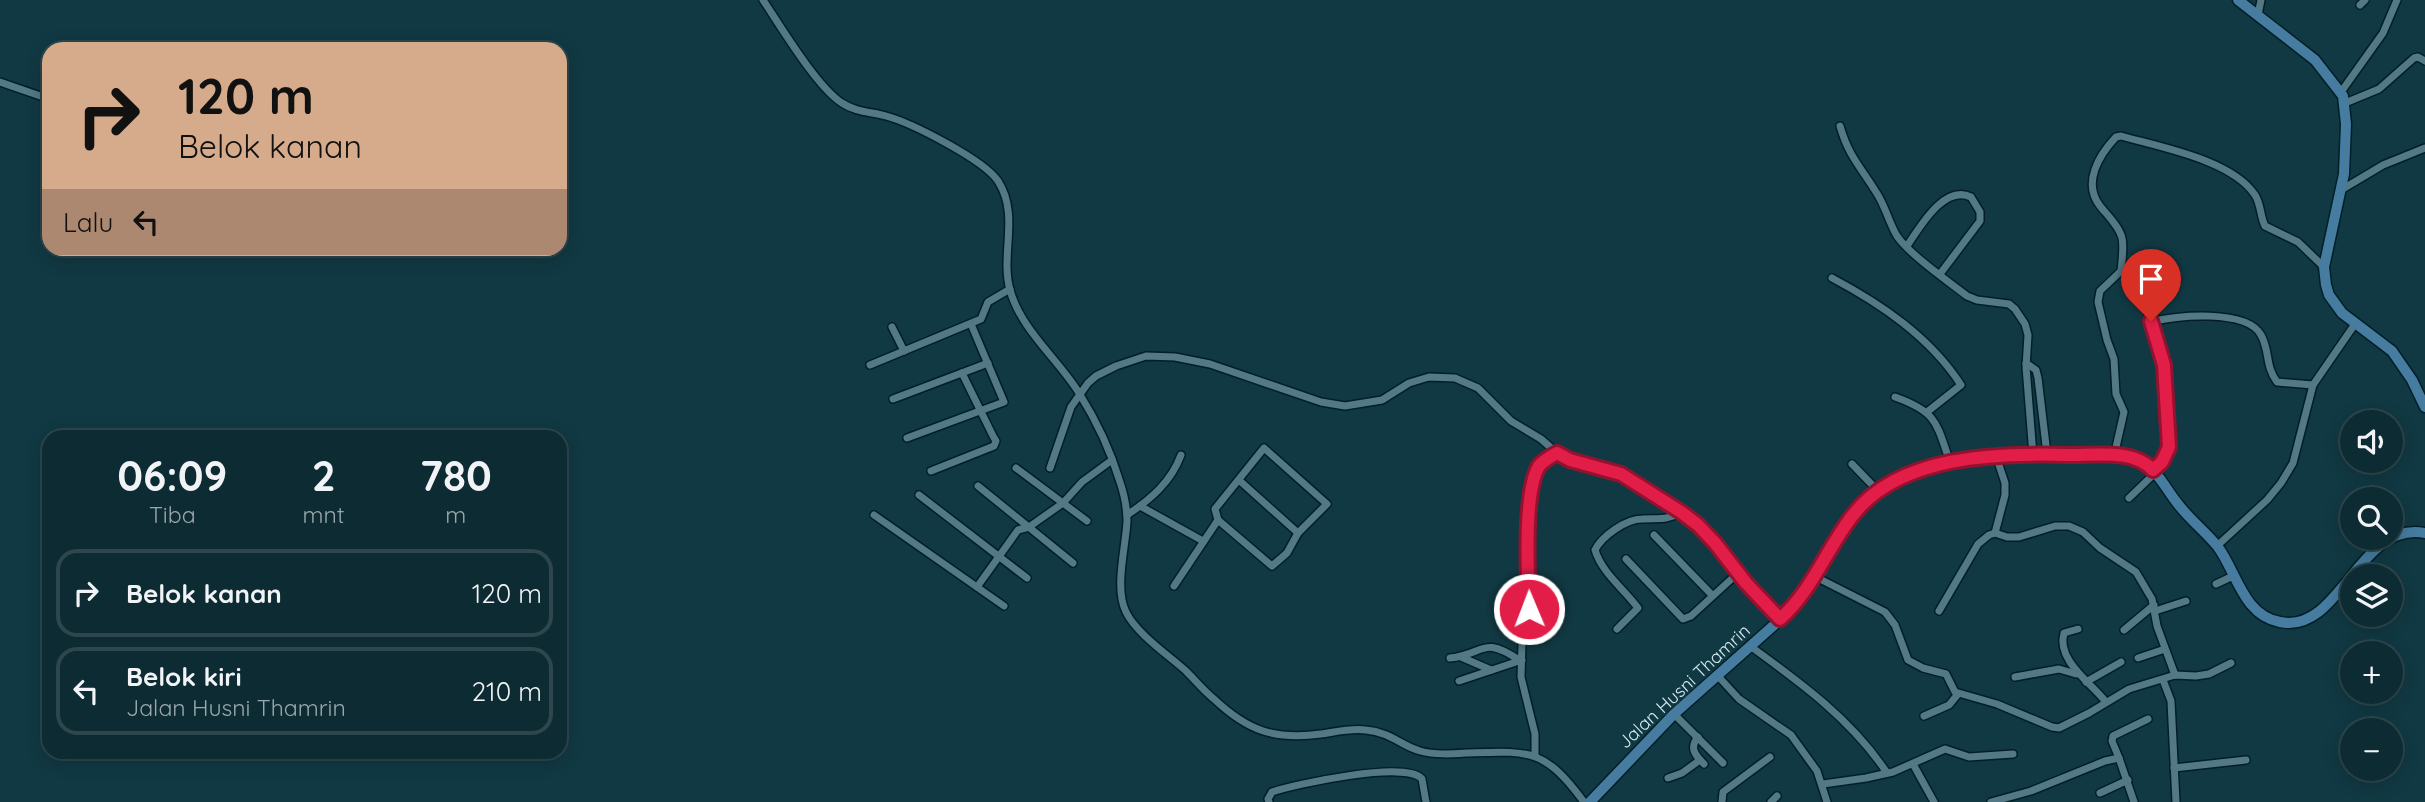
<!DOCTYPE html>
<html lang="id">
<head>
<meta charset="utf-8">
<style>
  :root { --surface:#0d2b32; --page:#16333a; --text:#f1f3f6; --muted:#9aa7ac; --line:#2d474d }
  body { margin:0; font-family:Quicksand,sans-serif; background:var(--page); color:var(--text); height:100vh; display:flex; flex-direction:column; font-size:26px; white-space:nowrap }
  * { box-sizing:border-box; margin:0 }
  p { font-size:23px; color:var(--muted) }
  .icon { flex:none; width:38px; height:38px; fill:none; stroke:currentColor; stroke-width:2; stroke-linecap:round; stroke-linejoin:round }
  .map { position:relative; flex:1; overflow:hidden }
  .details { position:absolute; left:42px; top:430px; width:525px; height:329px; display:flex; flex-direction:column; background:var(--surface); border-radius:21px; box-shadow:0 4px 18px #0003,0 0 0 2px var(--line) }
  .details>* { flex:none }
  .banner { position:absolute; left:42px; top:42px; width:525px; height:214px; border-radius:21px; box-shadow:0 4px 18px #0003,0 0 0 2px var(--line); background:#d6ab8b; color:#111; overflow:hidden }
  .tools { position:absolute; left:2340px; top:410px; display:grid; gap:14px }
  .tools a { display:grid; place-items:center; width:63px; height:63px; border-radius:50%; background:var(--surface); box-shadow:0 4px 18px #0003,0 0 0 2px var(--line); font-size:35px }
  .pin { position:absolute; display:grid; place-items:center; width:60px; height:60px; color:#fff; margin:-72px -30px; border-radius:50% 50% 50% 0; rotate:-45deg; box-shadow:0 0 7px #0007 }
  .pin .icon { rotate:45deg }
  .me { position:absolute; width:77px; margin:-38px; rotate:359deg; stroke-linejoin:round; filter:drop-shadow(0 0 5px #0008) }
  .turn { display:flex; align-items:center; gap:24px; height:147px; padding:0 21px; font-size:32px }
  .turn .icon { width:91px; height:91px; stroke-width:2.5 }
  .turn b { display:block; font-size:49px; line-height:60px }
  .then { display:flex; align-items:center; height:66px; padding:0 21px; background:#0003; gap:14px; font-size:26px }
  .eta { display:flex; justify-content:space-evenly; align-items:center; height:119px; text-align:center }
  .eta b { font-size:42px; font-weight:700; line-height:49px }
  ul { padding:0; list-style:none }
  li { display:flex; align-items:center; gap:21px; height:88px; margin:0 14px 10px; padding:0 7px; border:4px solid var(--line); border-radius:21px }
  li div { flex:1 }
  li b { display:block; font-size:26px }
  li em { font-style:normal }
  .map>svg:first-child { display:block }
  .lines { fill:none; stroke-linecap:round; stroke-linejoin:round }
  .street-casing { stroke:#021f27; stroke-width:10 }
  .secondary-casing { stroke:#021f27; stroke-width:13 }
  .street { stroke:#527985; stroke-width:7 }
  .secondary { stroke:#457c9f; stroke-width:10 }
  .route-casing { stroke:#92132f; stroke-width:18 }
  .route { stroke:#e11d48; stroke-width:12 }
  .labels { text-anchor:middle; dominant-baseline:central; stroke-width:5; stroke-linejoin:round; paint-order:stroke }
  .street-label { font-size:18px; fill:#d6ebf1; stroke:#113943 }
</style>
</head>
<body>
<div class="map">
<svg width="2425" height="802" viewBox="0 0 2425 802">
  <rect width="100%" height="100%" fill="#113943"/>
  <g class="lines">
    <g class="street-casing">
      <g id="street">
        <path d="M763,0C781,27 817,87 842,103C855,112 872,112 886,116C912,123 984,160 998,181C1020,215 1000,254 1010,290C1021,330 1058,359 1079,393C1096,420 1111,452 1120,482C1124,494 1127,508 1127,521C1126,546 1114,588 1126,612C1136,633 1168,655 1186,671C1195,680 1204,691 1214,699C1248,731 1274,740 1321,734C1335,732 1351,728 1366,730C1390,732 1402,746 1420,751C1435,755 1451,754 1466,753C1530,751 1544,748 1584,802"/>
        <polyline points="2360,5 2365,0"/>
        <polyline points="2258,15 2261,0"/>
        <polyline points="0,82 49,99"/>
        <polyline points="2341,92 2383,33 2397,0"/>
        <polyline points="2345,103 2379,89 2414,58 2418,57 2425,61"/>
        <path d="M1840,126C1849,157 1860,166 1876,192C1885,205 1889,223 1897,236C1909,254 1949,282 1967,296L1977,300L2009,304L2015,309L2025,324L2028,335L2026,367L2033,455"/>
        <polyline points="2341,190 2383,165 2425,148"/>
        <path d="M1907,246C1920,227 1944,184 1971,197L1980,212V221L1940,274"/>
        <path d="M2121,271C2122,261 2124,248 2122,238C2119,226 2107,215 2100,206C2082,183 2099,155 2116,137L2121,136C2160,147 2232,160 2255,195C2261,204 2260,216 2265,226L2298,242L2324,267"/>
        <path d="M1832,278C1881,304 1930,337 1961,385L1927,412"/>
        <polyline points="2151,322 2164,365 2169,447 2162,462 2153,470"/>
        <polyline points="892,327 904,351"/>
        <polyline points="2026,363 2036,370 2038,378 2047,454"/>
        <polyline points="870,365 981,319 988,302 1010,289"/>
        <path d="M1895,397C1937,412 1936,422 1950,462"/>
        <polyline points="893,399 988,363"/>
        <polyline points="907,438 1004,402 971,324"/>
        <polygon points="1264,448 1327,504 1298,533 1287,553 1272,566 1218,520 1215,509"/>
        <path d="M2114,456L2124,412L2116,394L2114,359L2107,340L2098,302L2100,291L2121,271C2143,273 2144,305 2151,322C2175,315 2247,309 2261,335C2270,351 2265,366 2277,382L2313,385"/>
        <polyline points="1852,464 1878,491"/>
        <polyline points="1016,468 1087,521"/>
        <polyline points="1050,468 1071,407 1088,383 1096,376 1116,366 1146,356 1175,357 1210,364 1321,402 1345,406 1382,400 1409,383 1429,377 1455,378 1478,388 1511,421 1541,439 1557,453 1570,460 1621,474 1681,512 1698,525 1715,543 1747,583 1780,619"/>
        <polyline points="931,471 994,446 996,441 993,436 962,373"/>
        <polyline points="1240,481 1298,533"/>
        <polyline points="978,486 1073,563"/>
        <polyline points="919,495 1027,578"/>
        <polyline points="2129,498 2155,473"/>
        <polyline points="1140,506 1203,541"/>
        <polyline points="874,515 1004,606"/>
        <path d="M1127,515C1151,499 1171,482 1181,455"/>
        <polyline points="1995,533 2005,495 2005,483 1996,456"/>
        <polyline points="1654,535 1712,595"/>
        <polyline points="2217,546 2267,500 2281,483 2293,463 2313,385 2355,324"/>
        <polyline points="1626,559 1683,619 1691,616 1738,573"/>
        <polyline points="1814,576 1885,612 1895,625 1908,660 1923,668 1946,674 1955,692 1997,704 2052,727 2059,728 2089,713 2129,689 2175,675 2196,676 2209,674 2231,663"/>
        <polyline points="2216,584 2233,576"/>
        <polyline points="1174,586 1218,520"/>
        <polyline points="977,587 1018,530 1029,527 1063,503 1082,482 1112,460"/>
        <polyline points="1939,611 1978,544 1989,535 1995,533 2007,537 2019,537 2055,526 2069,526 2083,532 2100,548 2136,572 2152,599 2157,626 2175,675"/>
        <polyline points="2155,611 2186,601"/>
        <path d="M1617,629L1638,608C1624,589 1602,573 1595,550C1602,536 1626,519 1642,519C1658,518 1667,521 1681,512"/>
        <path d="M2078,629L2064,633C2056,660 2091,683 2105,701"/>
        <polyline points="2124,630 2154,605"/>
        <path d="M1750,646C1801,683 1852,720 1887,773"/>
        <polyline points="1461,657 1491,670"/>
        <path d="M1450,658C1485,654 1482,635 1519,660"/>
        <polyline points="2138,658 2165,649"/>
        <polyline points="1717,675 1739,699 1791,735 1817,771 1827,802"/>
        <polyline points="2015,677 2059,669 2076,674"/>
        <polyline points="2163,680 2171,701 2176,802"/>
        <polyline points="1459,681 1522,660"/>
        <polyline points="2086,682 2121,662"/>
        <polyline points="1674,714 1723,763"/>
        <polyline points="1924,716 1949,705 1958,694"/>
        <path d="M1698,737C1689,748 1695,755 1704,764"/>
        <polyline points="1535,755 1535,734 1521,677 1522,644 1528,626 1528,541 1531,496 1534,477 1539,467 1544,461 1557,453"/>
        <polyline points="2119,758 2134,802"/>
        <polyline points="1913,764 1934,802"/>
        <polyline points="2174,768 2246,760"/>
        <polyline points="1668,778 1682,773 1700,760"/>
        <polyline points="1823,784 1866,778 1893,772 1945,749 1969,757 2013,754"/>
        <polyline points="2100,793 2128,780"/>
        <path d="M1269,802L1268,799L1272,792C1296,784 1407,760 1422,779L1426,802"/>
        <polyline points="1722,802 1723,792 1770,757"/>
        <polyline points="1771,802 1777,796"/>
        <polyline points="1991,802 2031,791 2105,761 2119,758 2112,741 2113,736 2148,719"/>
      </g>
    </g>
    <g class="secondary-casing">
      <g id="secondary">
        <polyline points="2238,0 2315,60 2343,96 2346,124 2344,174 2324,267 2326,285 2329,295 2342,313 2392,351 2412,380 2425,407"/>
        <path d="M1590,802L1674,714L1791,610L1854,514C1875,491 1904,473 1934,464C1967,456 2127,446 2149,466C2161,477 2168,492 2178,504C2190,520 2206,532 2218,547C2237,573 2243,615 2280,622C2340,635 2359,520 2425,533"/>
      </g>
    </g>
    <use href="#street" class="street"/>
    <use href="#secondary" class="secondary"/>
  </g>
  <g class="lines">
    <g class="route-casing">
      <path id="route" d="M1529,609C1528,577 1523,492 1539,466C1544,460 1550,457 1557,453L1570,460L1621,474L1681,512L1698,525L1715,543L1746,583L1780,619C1812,591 1827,548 1853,515C1899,455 1998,453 2066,455C2094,456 2132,448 2153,470L2162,462L2169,447L2164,365L2151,321"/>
    </g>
    <use href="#route" class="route"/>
  </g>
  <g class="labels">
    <g class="street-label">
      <text transform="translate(1684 686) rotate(-43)">Jalan Husni Thamrin</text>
    </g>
  </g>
</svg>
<div class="tools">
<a><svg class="icon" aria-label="sound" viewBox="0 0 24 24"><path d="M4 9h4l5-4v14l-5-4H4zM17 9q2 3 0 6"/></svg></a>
<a><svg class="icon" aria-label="search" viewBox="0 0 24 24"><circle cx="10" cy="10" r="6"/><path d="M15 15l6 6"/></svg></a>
<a><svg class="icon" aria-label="layers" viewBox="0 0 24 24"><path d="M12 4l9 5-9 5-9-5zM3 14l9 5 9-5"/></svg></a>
<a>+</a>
<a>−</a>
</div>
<div class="pin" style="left:2151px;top:321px;background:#d93025"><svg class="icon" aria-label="arrive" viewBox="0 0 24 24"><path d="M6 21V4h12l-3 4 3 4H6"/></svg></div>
<svg class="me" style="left:1529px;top:609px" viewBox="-20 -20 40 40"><circle r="17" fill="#e11d48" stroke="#fff" stroke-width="3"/><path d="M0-11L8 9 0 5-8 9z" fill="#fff"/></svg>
<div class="banner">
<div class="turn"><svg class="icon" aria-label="right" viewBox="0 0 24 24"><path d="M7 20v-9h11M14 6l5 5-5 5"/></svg><div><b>120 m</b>Belok kanan</div></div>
<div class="then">Lalu<svg class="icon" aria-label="left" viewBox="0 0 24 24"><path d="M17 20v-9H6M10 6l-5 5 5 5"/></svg></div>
</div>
<section class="details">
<div class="eta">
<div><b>06:09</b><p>Tiba</p></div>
<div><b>2</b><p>mnt</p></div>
<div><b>780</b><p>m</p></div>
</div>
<ul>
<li><svg class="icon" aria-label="right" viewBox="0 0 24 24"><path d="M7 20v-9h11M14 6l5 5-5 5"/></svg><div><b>Belok kanan</b></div><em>120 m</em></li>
<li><svg class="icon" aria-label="left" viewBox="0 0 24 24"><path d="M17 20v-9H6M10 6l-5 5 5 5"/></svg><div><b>Belok kiri</b><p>Jalan Husni Thamrin</p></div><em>210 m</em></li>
</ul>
</section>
</div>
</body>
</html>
